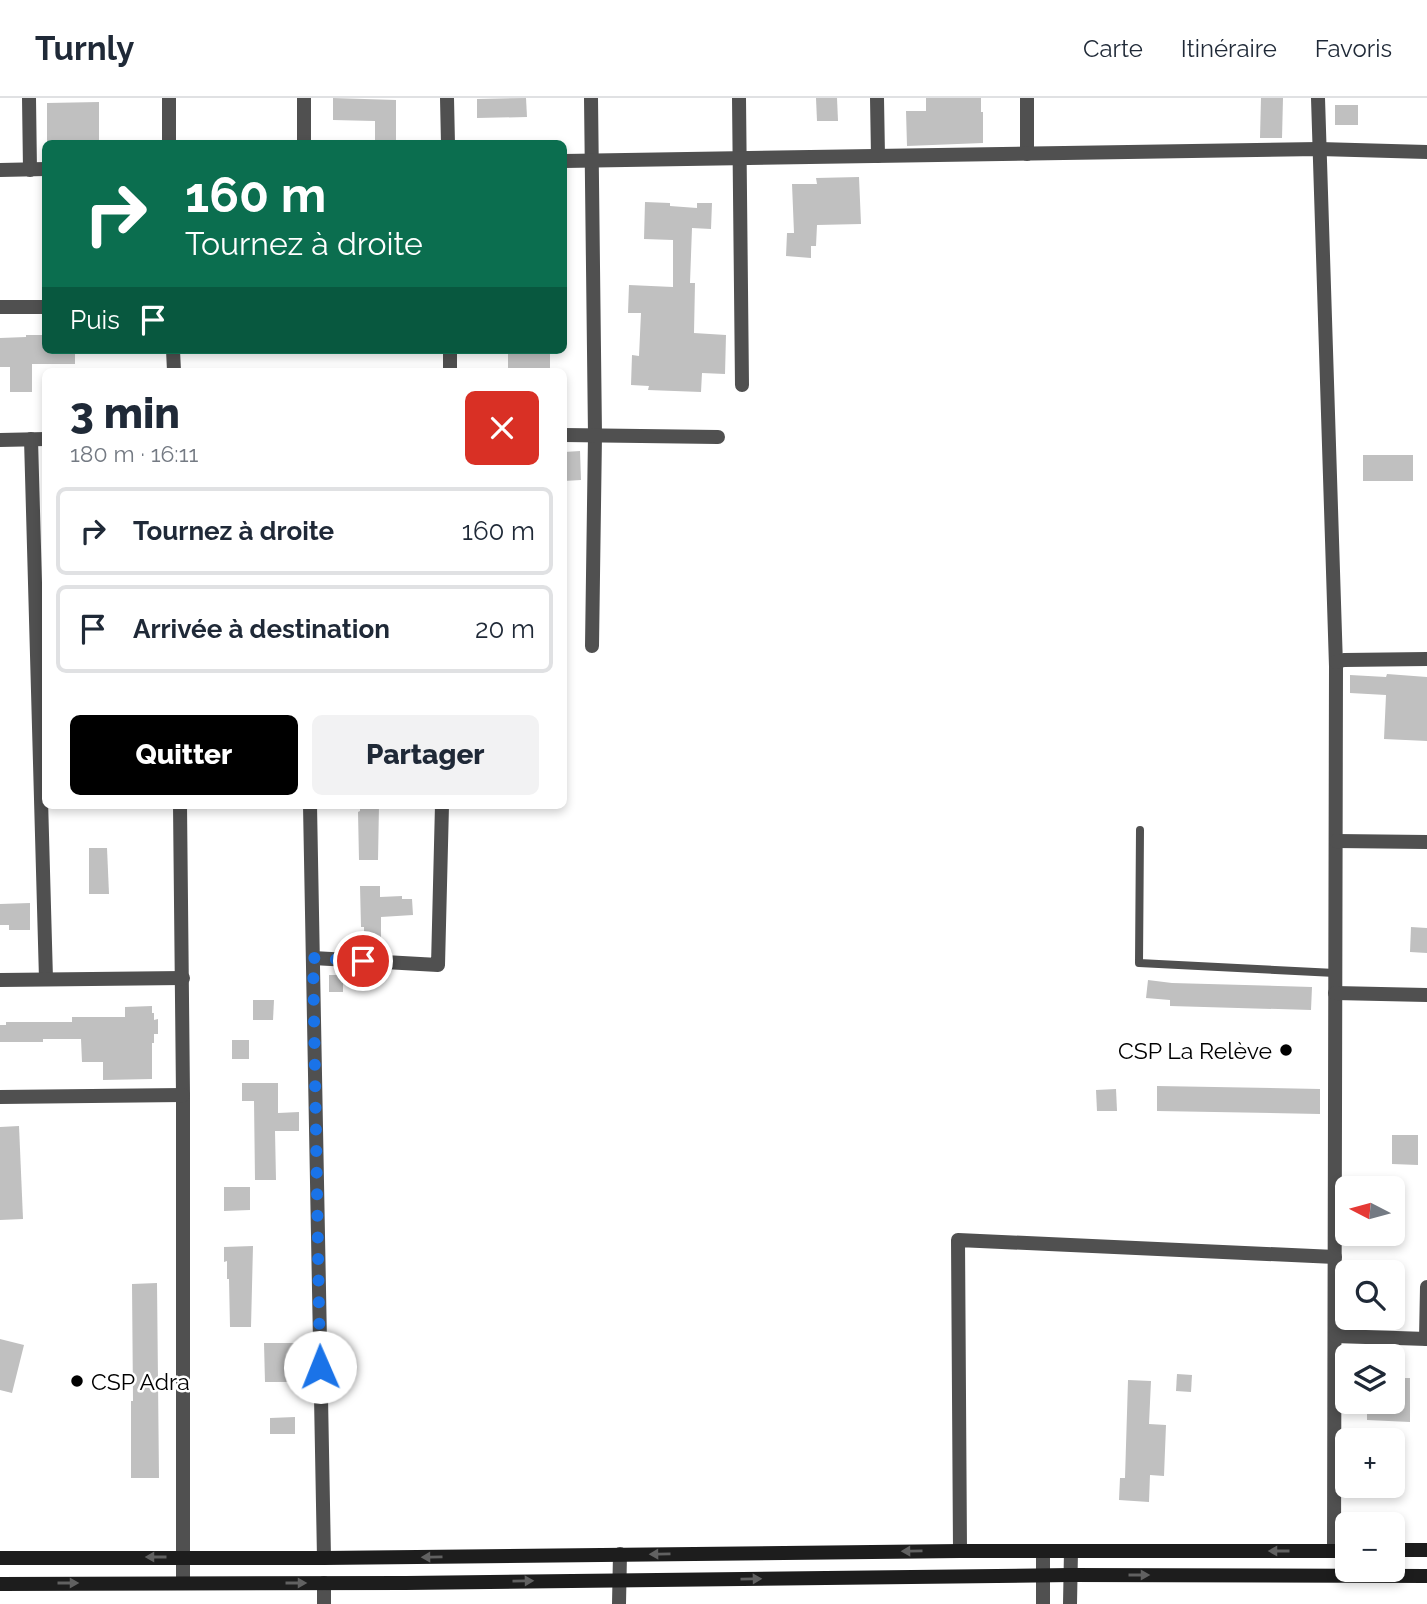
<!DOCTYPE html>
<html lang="fr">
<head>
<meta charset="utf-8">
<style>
  :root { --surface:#fff; --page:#f2f2f3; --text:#1f2937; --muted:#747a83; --line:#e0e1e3; --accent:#000 }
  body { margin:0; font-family:Raleway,sans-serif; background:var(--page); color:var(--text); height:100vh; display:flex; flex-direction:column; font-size:26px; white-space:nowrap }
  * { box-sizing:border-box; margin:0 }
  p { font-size:23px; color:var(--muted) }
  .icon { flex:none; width:38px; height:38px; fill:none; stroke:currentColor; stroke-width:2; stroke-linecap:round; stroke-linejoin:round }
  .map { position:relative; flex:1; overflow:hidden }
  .drawer { position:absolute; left:42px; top:270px; width:525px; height:441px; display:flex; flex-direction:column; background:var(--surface); border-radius:10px; box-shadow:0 4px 10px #0003 }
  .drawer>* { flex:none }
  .banner { position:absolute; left:42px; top:42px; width:525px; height:214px; border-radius:10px; box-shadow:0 4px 10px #0003; background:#0b6e4f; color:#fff; overflow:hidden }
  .needle { width:46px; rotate:276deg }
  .buttons { position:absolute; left:1335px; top:1078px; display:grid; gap:14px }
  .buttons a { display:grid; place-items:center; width:70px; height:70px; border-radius:10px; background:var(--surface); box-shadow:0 4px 10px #0003; font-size:35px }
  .pin { position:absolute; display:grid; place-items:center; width:60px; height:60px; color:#fff; margin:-30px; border:4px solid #fff; border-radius:50%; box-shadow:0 2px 7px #0007 }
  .me { position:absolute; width:77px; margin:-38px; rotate:359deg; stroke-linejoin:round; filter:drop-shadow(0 0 5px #0008) }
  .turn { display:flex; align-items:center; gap:24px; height:147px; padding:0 28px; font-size:32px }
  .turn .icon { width:91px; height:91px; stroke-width:2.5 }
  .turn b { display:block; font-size:49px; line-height:60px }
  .then { display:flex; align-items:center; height:66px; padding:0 28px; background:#0003; gap:14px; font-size:26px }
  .round { display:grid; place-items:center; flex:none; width:74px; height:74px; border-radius:10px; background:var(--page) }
  .headline { display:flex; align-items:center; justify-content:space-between; height:119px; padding:0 28px }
  h1 { font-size:42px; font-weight:800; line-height:52px }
  .button { display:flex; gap:14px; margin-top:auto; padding:14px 28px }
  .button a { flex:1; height:80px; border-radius:10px; background:var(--accent); color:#fff; font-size:28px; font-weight:800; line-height:80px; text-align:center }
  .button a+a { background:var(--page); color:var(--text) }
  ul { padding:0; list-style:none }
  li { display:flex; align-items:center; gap:21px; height:88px; margin:0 14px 10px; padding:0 14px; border:4px solid var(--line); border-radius:10px }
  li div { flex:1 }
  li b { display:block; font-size:26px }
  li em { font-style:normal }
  header { display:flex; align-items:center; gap:42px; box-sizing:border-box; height:98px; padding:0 35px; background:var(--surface); border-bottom:2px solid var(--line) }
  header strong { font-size:33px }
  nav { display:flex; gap:38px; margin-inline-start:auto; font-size:24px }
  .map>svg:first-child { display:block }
  .building { fill:#c0c0c0 }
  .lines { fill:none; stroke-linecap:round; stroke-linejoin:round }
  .service { stroke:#505050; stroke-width:8 }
  .minor { stroke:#505050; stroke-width:14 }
  .secondary { stroke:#1d1d1d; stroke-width:14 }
  .oneway { fill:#616161 }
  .route { stroke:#1a73e8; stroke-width:12; stroke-dasharray:0 21.6 }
  .poi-dot { fill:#000; stroke:#fff; stroke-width:2.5 }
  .labels { text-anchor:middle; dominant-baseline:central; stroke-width:5; stroke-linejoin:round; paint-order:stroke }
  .poi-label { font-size:23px; fill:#000; stroke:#fff; text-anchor:end }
</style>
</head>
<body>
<header>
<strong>Turnly</strong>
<nav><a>Carte</a><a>Itinéraire</a><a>Favoris</a></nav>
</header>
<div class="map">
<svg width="1427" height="1506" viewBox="0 0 1427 1506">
  <rect width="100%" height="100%" fill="#fff"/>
  <g class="building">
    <polygon points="333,0 396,2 396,46 375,46 375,23 333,22"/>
    <polygon points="526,0 527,19 477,20 477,1"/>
    <polygon points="816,0 837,0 838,23 817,23"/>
    <polygon points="926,0 981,0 981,14 983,14 983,45 907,48 906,13 926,13"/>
    <polygon points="1261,0 1283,0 1282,40 1260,40"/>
    <polygon points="99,4 99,46 47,46 47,5"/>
    <rect x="1335" y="7" width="23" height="20"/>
    <polygon points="859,79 861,126 817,127 816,148 811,148 811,160 786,158 787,135 794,135 792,86 817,86 816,80"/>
    <polygon points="645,104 670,105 670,108 697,110 697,105 712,105 711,131 692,130 690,185 695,185 694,235 726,237 725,276 702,275 701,294 648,292 649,288 631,287 632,257 639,258 641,215 628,215 629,187 673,189 673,142 644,141"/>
    <polygon points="26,237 46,237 46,252 75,252 75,266 32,266 32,294 10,294 10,269 0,269 0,240 26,239"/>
    <rect x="508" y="252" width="42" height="21"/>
    <polygon points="580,353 581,382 564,383 564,354"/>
    <rect x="1363" y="357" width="50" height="26"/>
    <polygon points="1387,576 1427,579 1427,643 1384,641 1386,597 1350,595 1350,577 1386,579"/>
    <polygon points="360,707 379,707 378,762 359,762 358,714 360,713"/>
    <polygon points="89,750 107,750 109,796 89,796"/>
    <polygon points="360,788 380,788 380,799 402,798 402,801 412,801 413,817 381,819 381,849 364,849 364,829 361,829"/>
    <polygon points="30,805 30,832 9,832 9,827 0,827 0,806"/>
    <polygon points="1411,829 1427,830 1427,855 1410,854"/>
    <rect x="329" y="877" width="14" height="17"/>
    <polygon points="1148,882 1172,885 1312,889 1311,912 1170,908 1170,902 1146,900"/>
    <polygon points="253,902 274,902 273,922 253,922"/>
    <polygon points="152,908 152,915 154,915 154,922 158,921 158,936 154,936 154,945 152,945 152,981 103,982 103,964 82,964 81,941 43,941 43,944 0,944 0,927 6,927 6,924 72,924 72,919 125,919 125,909"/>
    <rect x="232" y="942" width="17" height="19"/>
    <polygon points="242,985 278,985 278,1015 299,1014 299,1033 275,1033 276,1082 255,1082 254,1003 242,1003"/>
    <polygon points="1157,988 1320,991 1320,1016 1157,1013"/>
    <polygon points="1116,991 1117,1013 1097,1013 1096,992"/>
    <polygon points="19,1028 23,1121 0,1122 0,1029"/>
    <polygon points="1392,1037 1418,1037 1418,1067 1392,1066"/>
    <polygon points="224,1089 250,1089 250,1112 224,1113"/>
    <polygon points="253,1148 251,1229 230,1229 229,1181 227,1181 227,1163 224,1164 224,1149"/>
    <polygon points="157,1185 159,1380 131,1380 131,1303 133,1303 132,1186"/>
    <polygon points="0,1241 24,1247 12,1295 0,1292"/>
    <polygon points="264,1245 304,1245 305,1284 265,1284"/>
    <polygon points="1177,1276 1192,1277 1191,1294 1176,1293"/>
    <polygon points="1393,1280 1410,1280 1410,1324 1367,1322 1367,1307 1373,1307 1373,1304 1393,1304"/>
    <polygon points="1128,1282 1151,1283 1149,1326 1166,1327 1164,1378 1150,1377 1149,1404 1119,1402 1120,1380 1125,1380"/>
    <polygon points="295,1319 295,1336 270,1336 270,1320"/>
  </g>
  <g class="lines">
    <polyline class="service" points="1140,732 1139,865 1335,875"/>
    <g class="minor">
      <polyline points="29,0 30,72"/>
      <polyline points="169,0 169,46"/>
      <polyline points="304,0 304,46"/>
      <polyline points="447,0 448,46"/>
      <polyline points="591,0 595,337 592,548"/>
      <polyline points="739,0 742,287"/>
      <polyline points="877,0 878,58"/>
      <polyline points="1027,0 1027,56"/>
      <polyline points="1318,0 1336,568 1334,1453"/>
      <polyline points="564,63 1319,51 1427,54"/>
      <polyline points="0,72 46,71"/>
      <polyline points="0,209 46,209"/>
      <polyline points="173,252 174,273"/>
      <polyline points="450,252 450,273"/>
      <polyline points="564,337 718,339"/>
      <polyline points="31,341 46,881"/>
      <polyline points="0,342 46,341"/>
      <polyline points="1336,564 1344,562 1427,561"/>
      <polyline points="180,707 183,997 183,1485"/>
      <polyline points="310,707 324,1460"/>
      <polyline points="1336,743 1427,744"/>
      <polyline points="313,860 438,867 442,707"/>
      <polyline points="0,882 183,880"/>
      <polyline points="1335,895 1427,897"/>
      <polyline points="0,999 183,997"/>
      <polyline points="1335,1238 1427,1241"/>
      <polyline points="1426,1241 1427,1189"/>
      <polyline points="960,1453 958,1142 1335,1159"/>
      <polyline points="324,1506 324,1485"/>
      <polyline points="619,1506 620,1456"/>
      <polyline points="1043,1506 1043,1453"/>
      <polyline points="1070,1506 1071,1453"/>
    </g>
    <g class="secondary">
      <polyline points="1393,1452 1427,1452"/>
      <polyline points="0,1460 324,1460 960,1453 1348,1453"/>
      <polyline points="0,1486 406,1485 1071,1477 1427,1478"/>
    </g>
  </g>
  <defs><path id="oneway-solid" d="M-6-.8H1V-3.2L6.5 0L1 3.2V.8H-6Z" transform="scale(1.75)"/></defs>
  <g class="oneway">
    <use href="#oneway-solid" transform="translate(912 1453) rotate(179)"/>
    <use href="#oneway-solid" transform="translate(1279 1453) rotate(-180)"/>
    <use href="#oneway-solid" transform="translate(660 1456) rotate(179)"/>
    <use href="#oneway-solid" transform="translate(156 1459) rotate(180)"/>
    <use href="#oneway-solid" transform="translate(432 1459) rotate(179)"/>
    <use href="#oneway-solid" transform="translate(1139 1477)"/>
    <use href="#oneway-solid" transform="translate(751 1481) rotate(-1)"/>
    <use href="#oneway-solid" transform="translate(523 1483) rotate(-1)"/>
    <use href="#oneway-solid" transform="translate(68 1485)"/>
    <use href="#oneway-solid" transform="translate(296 1485)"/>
  </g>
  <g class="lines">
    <polyline class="route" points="320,1269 313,860 363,863"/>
  </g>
  <g class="poi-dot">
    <circle cx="1286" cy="952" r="7"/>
    <circle cx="77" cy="1283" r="7"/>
  </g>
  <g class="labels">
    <g class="poi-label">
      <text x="1272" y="952">CSP La Relève</text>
      <text x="91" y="1283" text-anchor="start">CSP Adra</text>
    </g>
  </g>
</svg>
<div class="buttons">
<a><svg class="needle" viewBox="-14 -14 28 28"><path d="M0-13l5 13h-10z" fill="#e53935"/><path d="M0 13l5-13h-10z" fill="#747a83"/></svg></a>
<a><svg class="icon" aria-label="search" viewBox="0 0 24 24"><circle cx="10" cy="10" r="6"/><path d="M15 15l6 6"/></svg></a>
<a><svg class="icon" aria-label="layers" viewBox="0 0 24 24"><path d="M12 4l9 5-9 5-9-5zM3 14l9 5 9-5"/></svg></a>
<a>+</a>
<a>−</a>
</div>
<div class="pin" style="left:363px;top:863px;background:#d93025"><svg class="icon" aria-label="arrive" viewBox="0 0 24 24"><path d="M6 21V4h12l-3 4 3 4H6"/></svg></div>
<svg class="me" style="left:320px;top:1269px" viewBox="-20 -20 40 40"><circle r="19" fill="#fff"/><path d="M0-13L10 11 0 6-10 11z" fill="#1a73e8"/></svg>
<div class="banner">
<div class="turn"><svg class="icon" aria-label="right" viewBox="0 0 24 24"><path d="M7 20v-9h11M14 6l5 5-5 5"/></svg><div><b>160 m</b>Tournez à droite</div></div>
<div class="then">Puis<svg class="icon" aria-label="arrive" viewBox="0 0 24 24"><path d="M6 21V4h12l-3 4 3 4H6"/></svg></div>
</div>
<section class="drawer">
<div class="headline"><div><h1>3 min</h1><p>180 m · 16:11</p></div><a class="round" style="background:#d93025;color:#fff"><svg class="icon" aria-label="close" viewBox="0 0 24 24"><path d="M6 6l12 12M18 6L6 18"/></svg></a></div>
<ul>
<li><svg class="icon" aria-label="right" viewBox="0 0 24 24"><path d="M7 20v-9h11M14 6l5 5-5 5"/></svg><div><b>Tournez à droite</b></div><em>160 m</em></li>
<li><svg class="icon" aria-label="arrive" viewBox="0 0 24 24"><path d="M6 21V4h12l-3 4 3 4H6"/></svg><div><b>Arrivée à destination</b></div><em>20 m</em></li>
</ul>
<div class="button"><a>Quitter</a><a>Partager</a></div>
</section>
</div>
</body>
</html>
